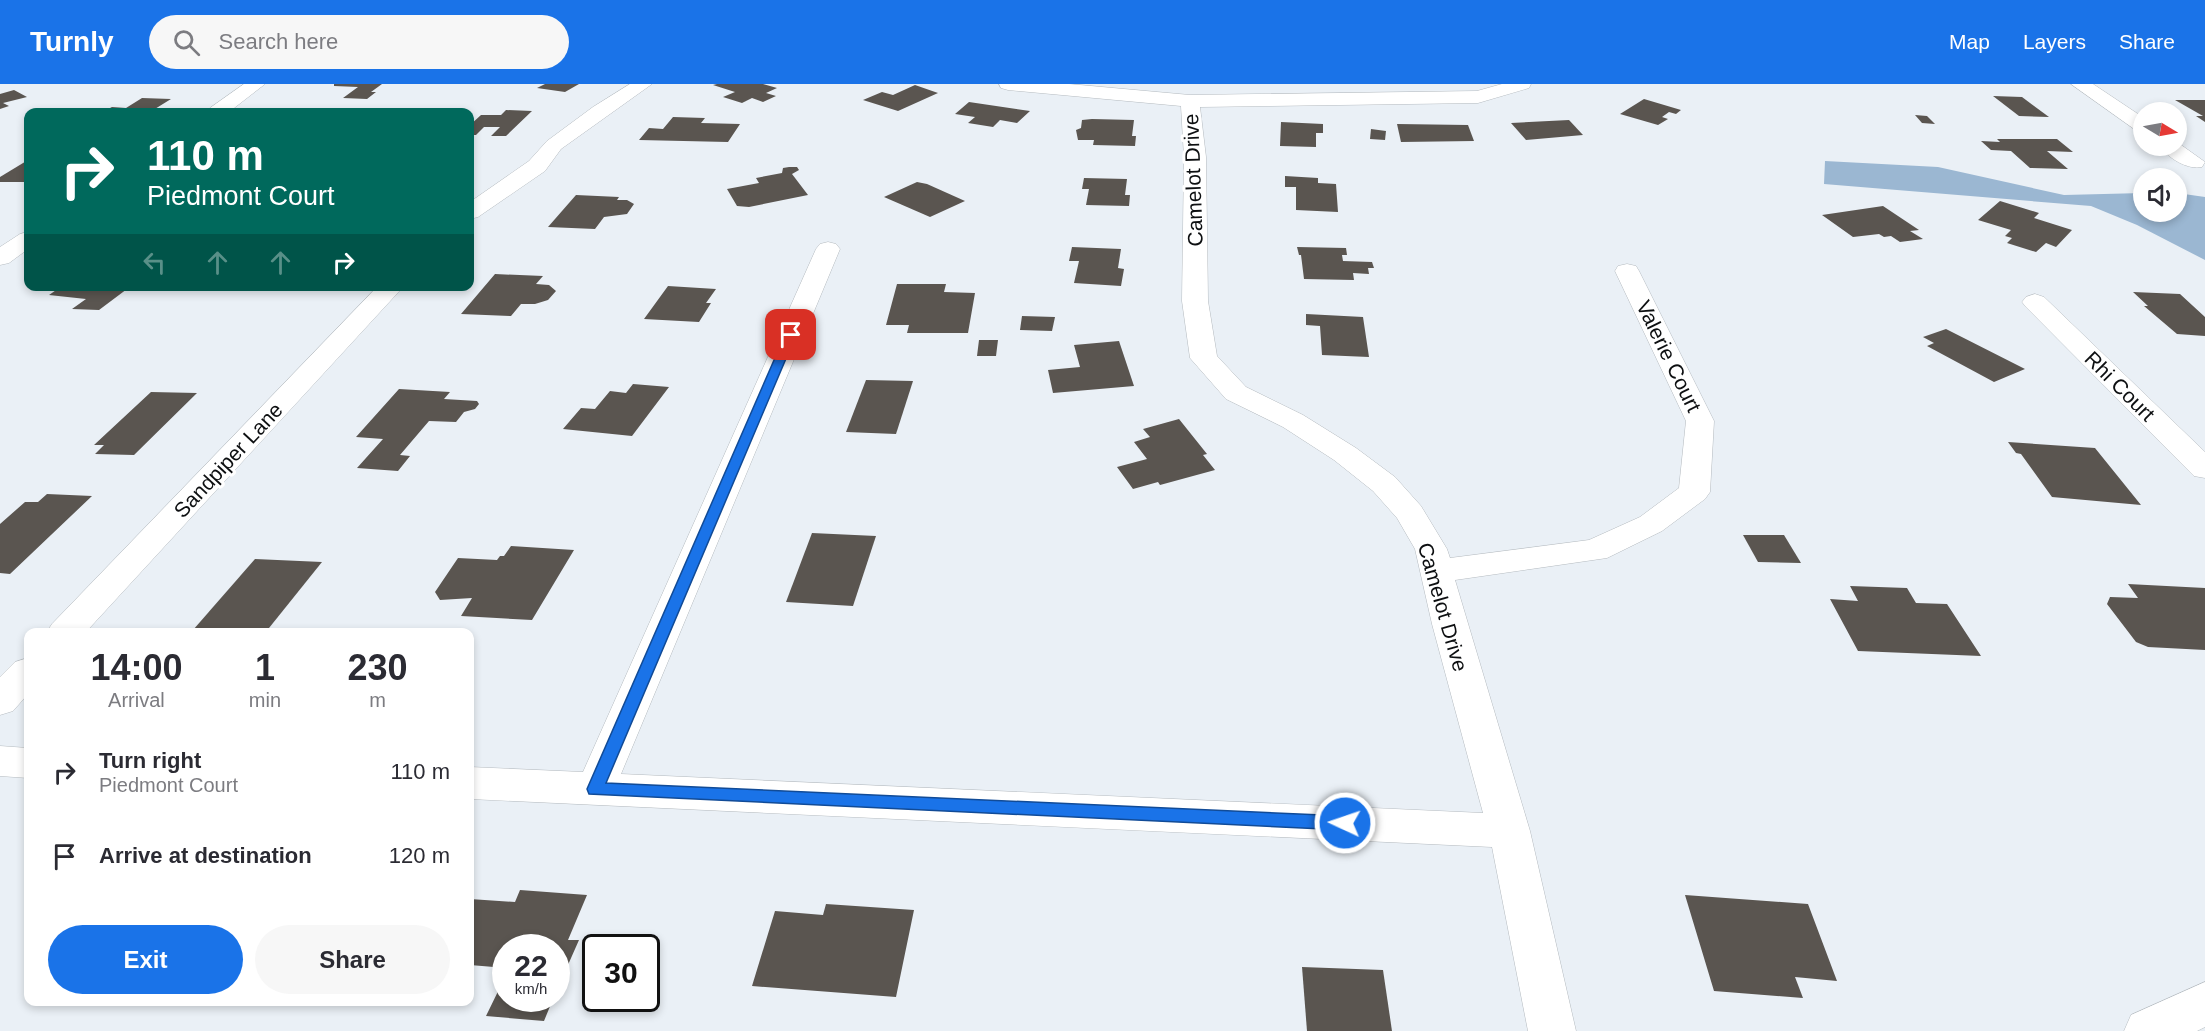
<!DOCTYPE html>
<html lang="en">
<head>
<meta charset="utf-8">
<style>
  :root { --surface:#fff; --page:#f7f7f7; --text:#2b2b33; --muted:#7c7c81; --accent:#1a73e8 }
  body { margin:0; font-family:Helvetica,sans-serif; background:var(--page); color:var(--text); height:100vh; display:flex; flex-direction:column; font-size:22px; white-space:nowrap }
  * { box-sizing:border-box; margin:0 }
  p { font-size:20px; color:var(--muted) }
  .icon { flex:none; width:33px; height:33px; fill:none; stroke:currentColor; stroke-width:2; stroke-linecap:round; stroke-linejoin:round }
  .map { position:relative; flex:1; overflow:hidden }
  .sheet { position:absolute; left:24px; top:544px; width:450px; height:378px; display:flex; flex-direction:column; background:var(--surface); border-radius:12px; box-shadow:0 3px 9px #0003 }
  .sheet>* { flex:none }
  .guide { position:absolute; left:24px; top:24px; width:450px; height:183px; border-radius:12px; box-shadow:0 3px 9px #0003; background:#00695c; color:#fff; overflow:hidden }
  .needle { width:39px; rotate:100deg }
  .fabs { position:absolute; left:2133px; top:18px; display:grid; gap:12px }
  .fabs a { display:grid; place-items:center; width:54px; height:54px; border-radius:50%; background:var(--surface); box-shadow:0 3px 9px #0003; font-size:30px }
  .speed { position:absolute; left:492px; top:850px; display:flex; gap:12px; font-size:30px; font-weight:700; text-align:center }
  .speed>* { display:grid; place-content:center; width:78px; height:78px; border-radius:50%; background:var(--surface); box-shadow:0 3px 9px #0003; line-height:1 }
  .speed small { font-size:15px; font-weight:400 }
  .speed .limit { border:3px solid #111; border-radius:9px; background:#fff; color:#111 }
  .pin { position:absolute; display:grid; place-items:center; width:51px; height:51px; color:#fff; margin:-26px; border-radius:12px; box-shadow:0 3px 9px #0006 }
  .me { position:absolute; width:66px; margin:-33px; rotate:273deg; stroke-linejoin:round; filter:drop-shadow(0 0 4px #0008) }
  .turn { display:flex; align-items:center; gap:21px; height:126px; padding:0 24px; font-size:27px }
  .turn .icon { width:78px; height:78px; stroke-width:2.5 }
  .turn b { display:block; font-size:42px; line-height:51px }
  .lanes { display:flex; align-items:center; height:57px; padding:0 24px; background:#0003; justify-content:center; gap:30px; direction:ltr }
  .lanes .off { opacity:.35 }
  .eta { display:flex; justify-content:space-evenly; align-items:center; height:102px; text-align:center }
  .eta b { font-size:36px; font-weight:700; line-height:42px }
  .action { display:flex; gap:12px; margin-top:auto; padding:12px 24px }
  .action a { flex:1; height:69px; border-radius:36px; background:var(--accent); color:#fff; font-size:24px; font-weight:700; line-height:69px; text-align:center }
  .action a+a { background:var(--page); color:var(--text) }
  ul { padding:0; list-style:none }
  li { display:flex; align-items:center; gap:18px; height:84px; padding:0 24px }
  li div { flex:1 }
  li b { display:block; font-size:22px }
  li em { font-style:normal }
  header { display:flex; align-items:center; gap:36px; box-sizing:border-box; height:84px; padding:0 30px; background:var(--accent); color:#fff }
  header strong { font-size:28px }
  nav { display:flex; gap:33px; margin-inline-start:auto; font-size:21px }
  .search { width:420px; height:54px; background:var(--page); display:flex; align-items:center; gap:15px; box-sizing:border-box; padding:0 21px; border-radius:33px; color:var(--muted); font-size:22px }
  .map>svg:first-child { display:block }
  .forest { fill:#9bb7d2 }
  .building { fill:#5a5550 }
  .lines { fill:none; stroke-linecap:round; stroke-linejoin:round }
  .minor-casing { stroke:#b4babf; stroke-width:1 }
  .minor { fill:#fff; fill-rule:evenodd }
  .route { fill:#1a73e8; stroke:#114b97; stroke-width:1.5 }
  .labels { text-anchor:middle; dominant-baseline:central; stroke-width:6; stroke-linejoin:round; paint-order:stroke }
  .street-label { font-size:21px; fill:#0d0f11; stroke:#fff }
</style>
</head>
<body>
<header>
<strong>Turnly</strong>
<div class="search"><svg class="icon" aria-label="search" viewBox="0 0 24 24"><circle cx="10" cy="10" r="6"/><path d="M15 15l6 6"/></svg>Search here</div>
<nav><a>Map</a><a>Layers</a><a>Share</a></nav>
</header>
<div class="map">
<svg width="2205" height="947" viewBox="0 0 2205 947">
  <rect width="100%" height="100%" fill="#eaf0f6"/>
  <polygon class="forest" points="1825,77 1938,83 2064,111 2143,109 2144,128 2176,128 2177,109 2205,113 2205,176 2137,141 2091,122 1824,100"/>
  <g class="building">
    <polygon points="334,0 382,0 371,8 376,8 367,15 343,14 358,3 334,2"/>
    <polygon points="545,0 579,0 565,8 537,4"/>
    <polygon points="717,0 763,0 777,4 766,9 776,12 763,18 752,14 742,19 723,13 735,8 713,1"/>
    <polygon points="915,1 938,9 898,27 863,16 882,8 893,11"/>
    <polygon points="14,6 27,13 3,19 9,22 0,25 0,10"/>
    <polygon points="1993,12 2022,13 2049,33 2019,32"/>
    <polygon points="142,14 171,15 150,28 102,28 112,23 126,24"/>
    <polygon points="1644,15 1681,26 1676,30 1669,28 1662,33 1668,35 1658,41 1620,30"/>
    <polygon points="2175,16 2205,16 2205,38 2196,32 2203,32"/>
    <polygon points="969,18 1030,27 1017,39 1000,36 993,43 968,39 975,33 955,30"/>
    <polygon points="506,26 532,27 506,52 491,52 500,43 484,43 476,51 470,51 470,41 481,31 501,31"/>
    <polygon points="1915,31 1927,32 1935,40 1922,39"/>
    <polygon points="673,33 705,34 701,39 740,40 728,58 639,56 649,44 663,45"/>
    <polygon points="1092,35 1134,36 1132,52 1136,52 1135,62 1093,61 1094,56 1078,56 1076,46 1081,44 1082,36"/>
    <polygon points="1569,36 1583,51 1526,56 1511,39"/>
    <polygon points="1281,38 1323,40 1323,49 1316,49 1316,63 1280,62"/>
    <polygon points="1397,40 1468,41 1474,57 1401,58"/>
    <polygon points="1371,45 1386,47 1385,56 1370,55"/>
    <polygon points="1997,55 2057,55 2073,68 2047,67 2068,85 2030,84 2011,67 1991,66 1981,57 2000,58"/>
    <polygon points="28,76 28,98 0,98 0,93"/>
    <polygon points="789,83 797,83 799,86 792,90 808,111 749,123 737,122 727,105 759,99 756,94 782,89 783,84"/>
    <polygon points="1285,92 1318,94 1318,99 1336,100 1338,128 1296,126 1296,103 1285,103"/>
    <polygon points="1084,94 1127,95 1125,111 1130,111 1129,122 1086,121 1089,105 1082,105"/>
    <polygon points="917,98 927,100 965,117 930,133 884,113"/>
    <polygon points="576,111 619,113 617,116 627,116 634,120 627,130 604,133 595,145 548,143"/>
    <polygon points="2000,117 2039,129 2034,134 2072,146 2056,163 2046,159 2036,168 2007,159 2012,154 2005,152 2011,146 1978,136"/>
    <polygon points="1883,122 1919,146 1910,147 1923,155 1900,158 1891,152 1884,153 1879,150 1853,153 1822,131"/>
    <polygon points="1072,163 1121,165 1118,184 1124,185 1121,202 1074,199 1079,177 1069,177"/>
    <polygon points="1297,163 1346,164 1347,171 1342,171 1343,177 1372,178 1374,184 1368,184 1369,190 1353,189 1354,196 1304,195 1301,171 1299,171"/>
    <polygon points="495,190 543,192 536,200 549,201 556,207 548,216 535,220 521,220 511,232 461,230"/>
    <polygon points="897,200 946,200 944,208 975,209 968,249 907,249 909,241 886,241"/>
    <polygon points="62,202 131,202 99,226 72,225 86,215 49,211"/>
    <polygon points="668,202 716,205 706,219 711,219 699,238 644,235"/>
    <polygon points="2133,208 2180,210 2205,233 2205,252 2177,250 2144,222 2148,222"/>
    <polygon points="1306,230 1363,233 1369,273 1322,271 1320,242 1306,241"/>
    <polygon points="1022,232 1055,233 1052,247 1020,246"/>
    <polygon points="1946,245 2025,285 1994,298 1927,262 1934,259 1923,253"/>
    <polygon points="979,256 998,256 996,272 977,272"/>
    <polygon points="1119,257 1134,302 1053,309 1048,286 1080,283 1074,261"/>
    <polygon points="866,296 913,297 896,350 846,348"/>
    <polygon points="633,300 669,303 632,352 563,345 581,324 595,325 610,307 626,309"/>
    <polygon points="399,305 450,308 444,315 477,317 479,320 475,325 464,328 456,338 429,337 400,371 410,372 398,387 357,384 383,355 356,353"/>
    <polygon points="151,308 197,309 134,371 95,370 104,361 94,361"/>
    <polygon points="1179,335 1207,370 1203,371 1215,386 1160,401 1158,398 1133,405 1117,383 1147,375 1134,358 1150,353 1143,345"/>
    <polygon points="2008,358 2095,364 2141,421 2052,413 2021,370 2016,369"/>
    <polygon points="47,410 92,412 10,490 0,489 0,440 25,418 38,418"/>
    <polygon points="812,449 876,452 853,522 786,518"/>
    <polygon points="1743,451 1784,451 1801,479 1758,478"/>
    <polygon points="511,462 574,466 532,536 461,532 472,514 440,516 435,508 458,474 497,476 500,472 504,472"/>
    <polygon points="255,475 322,478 265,549 193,546"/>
    <polygon points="2128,500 2205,504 2205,566 2148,563 2136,558 2107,520 2110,513 2138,514"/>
    <polygon points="1850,502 1907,504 1916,519 1947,520 1981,572 1858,567 1830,515 1858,517"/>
    <polygon points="520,806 587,811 568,856 579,856 556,908 556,864 506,864 506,884 470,881 470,815 515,818"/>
    <polygon points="1685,811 1808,820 1837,897 1795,893 1803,914 1714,907"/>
    <polygon points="826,820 914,826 896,913 752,902 775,827 823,831"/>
    <polygon points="1302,883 1383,886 1392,947 1307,947"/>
    <polygon points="506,891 506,915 553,915 544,937 486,932"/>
  </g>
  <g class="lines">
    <g class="minor-casing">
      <g id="minor">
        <polygon points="244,0 265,0 229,28 207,28 210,24"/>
        <polygon points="630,0 652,0 561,65 545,87 478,133 470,135 470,118 529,77 547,57 593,23"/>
        <polygon points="999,0 1069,0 1190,11 1477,7 1502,0 1531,0 1529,4 1478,19 1200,23 1206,73 1208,217 1217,272 1246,303 1303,331 1356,364 1395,393 1421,422 1447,465 1450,474 1589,456 1640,433 1679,404 1686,337 1615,187 1618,182 1627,180 1636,182 1639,187 1714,337 1710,408 1705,415 1662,447 1607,474 1455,496 1530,747 1576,947 1528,947 1492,763 470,715 470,683 583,688 816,165 820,160 828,158 836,160 840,165 621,690 1483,729 1432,540 1415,465 1397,434 1373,407 1334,376 1283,343 1226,315 1190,274 1182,217 1184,73 1181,22 1008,6 1001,4"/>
        <polygon points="2071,0 2093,0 2144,34 2144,49 2137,47"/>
        <path d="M2177,58L2205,78L2202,83C2187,86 2168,74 2160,62H2176Z"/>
        <polygon points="28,148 28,165 9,179 0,181 0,163 20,150"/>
        <polygon points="378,202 404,202 85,549 46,549 52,540"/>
        <polygon points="2035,210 2044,213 2205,368 2205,394 2194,392 2026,223 2022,218 2026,213"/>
        <polygon points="28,574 28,610 13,627 0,631 0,593 15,578"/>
        <polygon points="0,662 28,664 28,694 0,692"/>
        <polygon points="2205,898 2205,943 2197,947 2124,947 2131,931"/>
      </g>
    </g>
    <use href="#minor" class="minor"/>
  </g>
  <polygon class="route" points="791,248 796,251 606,699 1345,732 1351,734 1354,739 1351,744 1345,746 589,710 587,705 785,251"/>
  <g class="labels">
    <g class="street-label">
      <text transform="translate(1193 96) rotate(-92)">Camelot Drive</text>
      <text transform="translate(1669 272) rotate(64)">Valerie Court</text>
      <text transform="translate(2120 302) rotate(45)">Rhi Court</text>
      <text transform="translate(228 376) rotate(-47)">Sandpiper Lane</text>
      <text transform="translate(1443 523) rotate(74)">Camelot Drive</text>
    </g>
  </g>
</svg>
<div class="fabs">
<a><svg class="needle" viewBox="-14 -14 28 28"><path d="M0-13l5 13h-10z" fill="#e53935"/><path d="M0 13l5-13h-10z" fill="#7c7c81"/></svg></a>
<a><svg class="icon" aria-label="sound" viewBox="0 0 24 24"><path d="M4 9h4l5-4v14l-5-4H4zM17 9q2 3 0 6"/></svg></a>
</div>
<div class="speed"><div>22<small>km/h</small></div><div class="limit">30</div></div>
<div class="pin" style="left:791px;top:251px;background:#d93025"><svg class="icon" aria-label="arrive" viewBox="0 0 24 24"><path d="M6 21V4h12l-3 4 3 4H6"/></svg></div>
<svg class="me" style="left:1345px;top:739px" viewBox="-20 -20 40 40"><circle r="17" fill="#1a73e8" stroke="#fff" stroke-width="3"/><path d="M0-11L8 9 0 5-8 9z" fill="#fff"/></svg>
<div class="guide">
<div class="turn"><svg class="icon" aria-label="right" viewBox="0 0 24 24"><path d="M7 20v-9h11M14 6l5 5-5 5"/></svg><div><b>110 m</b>Piedmont Court</div></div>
<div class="lanes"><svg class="icon off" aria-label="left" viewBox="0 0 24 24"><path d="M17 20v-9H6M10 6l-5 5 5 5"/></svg><svg class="icon off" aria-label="ahead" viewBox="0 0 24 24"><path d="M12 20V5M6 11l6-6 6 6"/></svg><svg class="icon off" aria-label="ahead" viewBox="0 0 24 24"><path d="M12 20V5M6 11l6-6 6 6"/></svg><svg class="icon" aria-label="right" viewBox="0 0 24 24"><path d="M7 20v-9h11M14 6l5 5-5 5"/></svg></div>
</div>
<section class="sheet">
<div class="eta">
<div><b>14:00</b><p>Arrival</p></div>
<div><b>1</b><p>min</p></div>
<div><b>230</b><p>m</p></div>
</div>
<ul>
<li><svg class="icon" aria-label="right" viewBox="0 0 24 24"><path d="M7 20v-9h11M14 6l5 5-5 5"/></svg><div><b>Turn right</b><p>Piedmont Court</p></div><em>110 m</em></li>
<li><svg class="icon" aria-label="arrive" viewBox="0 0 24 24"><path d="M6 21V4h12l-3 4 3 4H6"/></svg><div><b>Arrive at destination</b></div><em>120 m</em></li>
</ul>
<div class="action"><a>Exit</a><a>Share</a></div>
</section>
</div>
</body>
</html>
